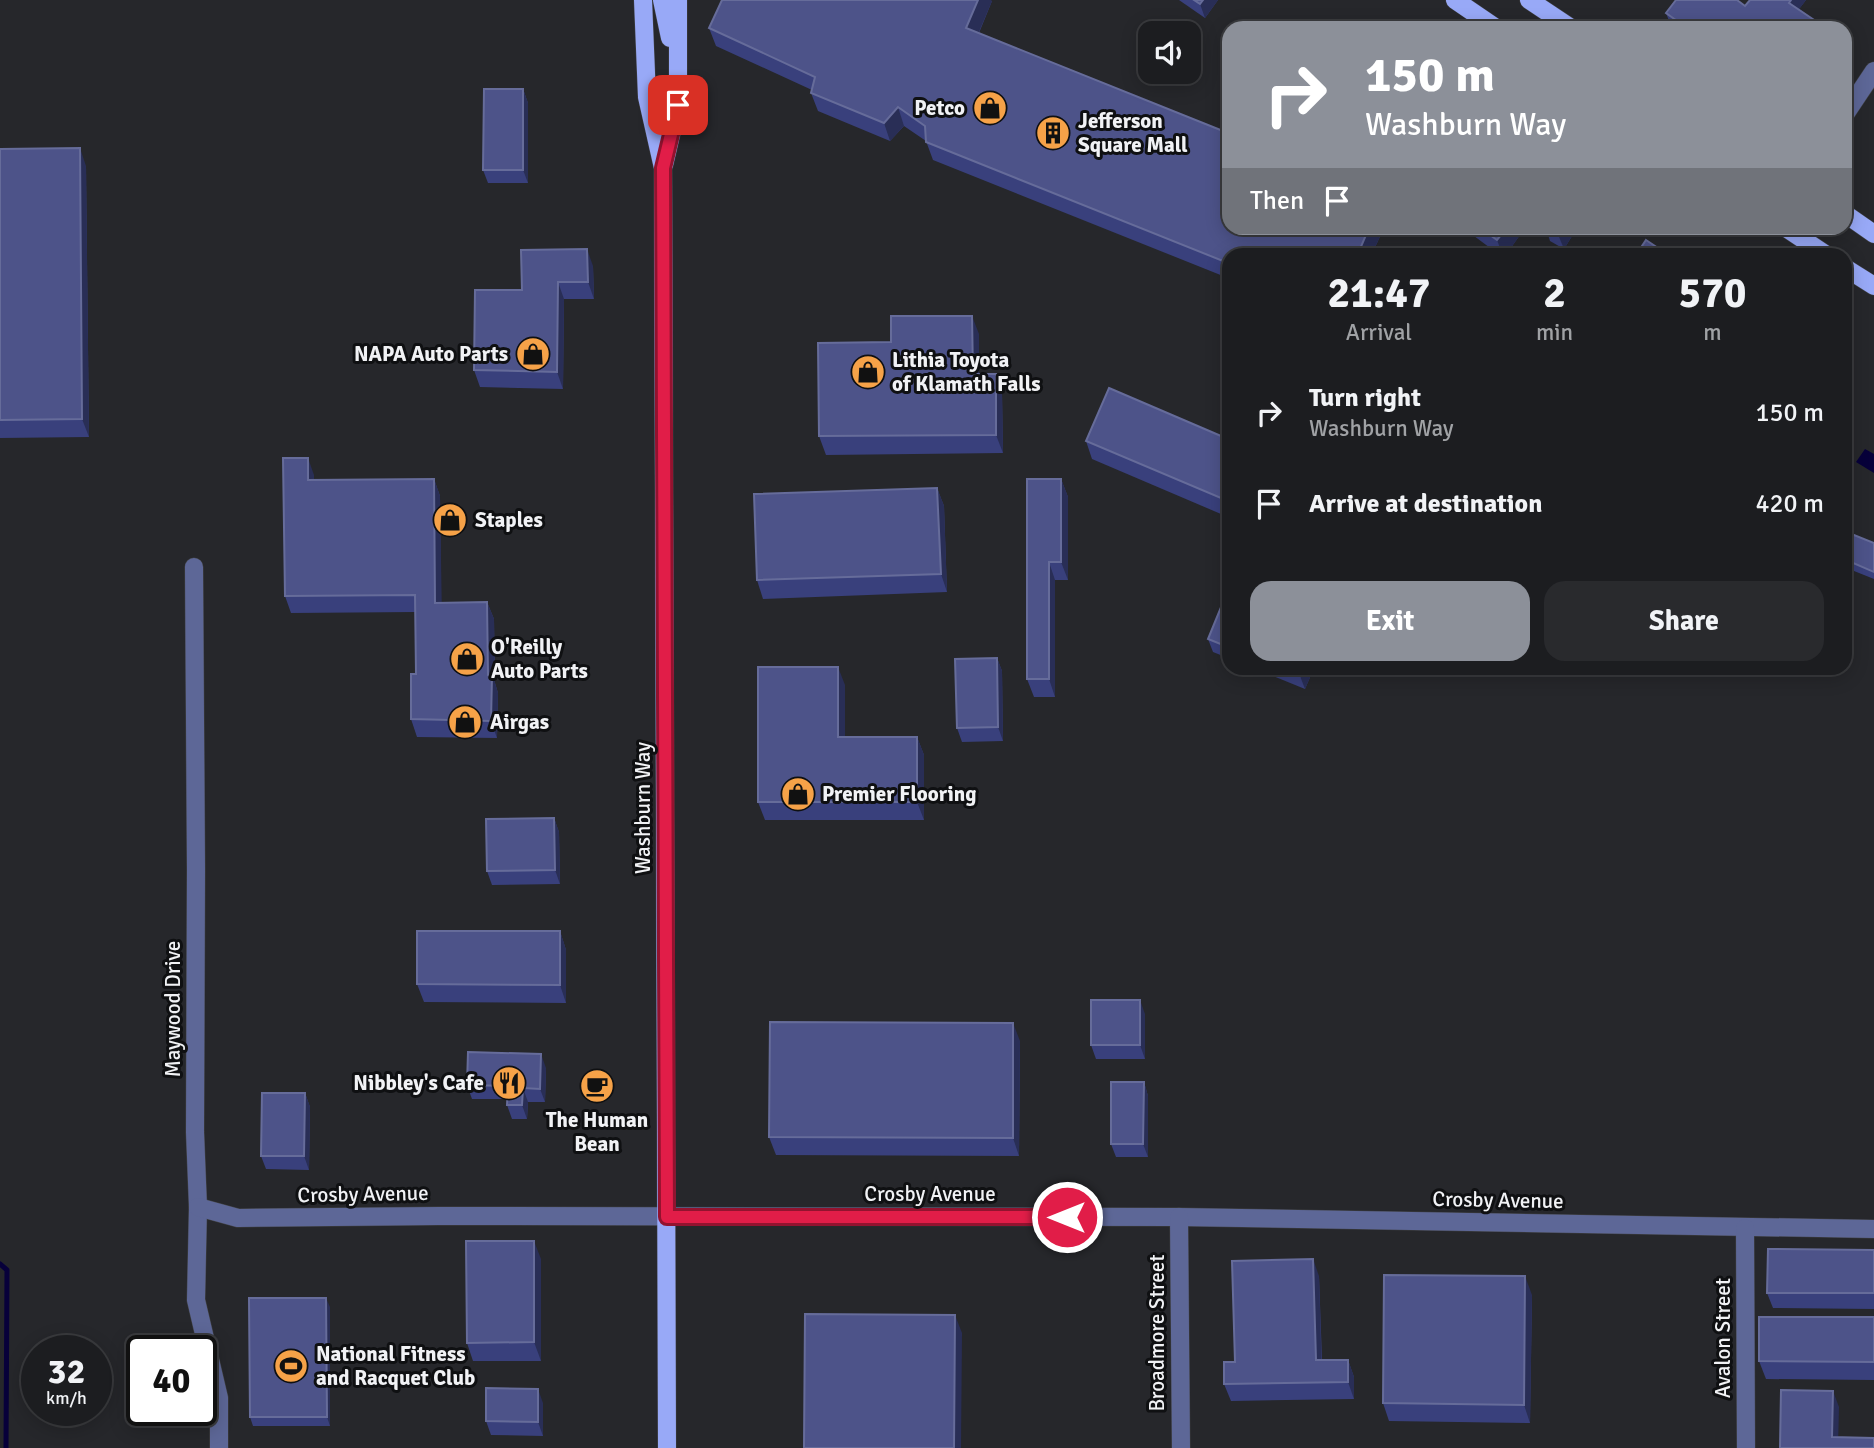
<!DOCTYPE html>
<html lang="en">
<head>
<meta charset="utf-8">
<style>
  :root { --surface:#1c1d20; --page:#292a2d; --text:#f1f3f6; --muted:#a0a2a5; --line:#3a3b3e; --accent:#8c9099 }
  body { margin:0; font-family:Signika,sans-serif; background:var(--page); color:var(--text); height:100vh; display:flex; flex-direction:column; font-size:26px; white-space:nowrap }
  * { box-sizing:border-box; margin:0 }
  p { font-size:23px; color:var(--muted) }
  .icon { flex:none; width:38px; height:38px; fill:none; stroke:currentColor; stroke-width:2; stroke-linecap:round; stroke-linejoin:round }
  .map { position:relative; flex:1; overflow:hidden }
  .panel { position:absolute; left:1222px; top:248px; width:630px; height:427px; display:flex; flex-direction:column; background:var(--surface); border-radius:21px; box-shadow:0 4px 18px #0003,0 0 0 2px var(--line) }
  .panel>* { flex:none }
  .hud { position:absolute; left:1222px; top:21px; width:630px; height:214px; border-radius:21px; box-shadow:0 4px 18px #0003,0 0 0 2px var(--line); background:#8c9099; color:#fff; overflow:hidden }
  .buttons { position:absolute; left:1138px; top:21px; display:grid; gap:14px }
  .buttons a { display:grid; place-items:center; width:63px; height:63px; border-radius:14px; background:var(--surface); box-shadow:0 4px 18px #0003,0 0 0 2px var(--line); font-size:35px }
  .speed { position:absolute; left:21px; top:1335px; display:flex; gap:14px; font-size:35px; font-weight:700; text-align:center }
  .speed>* { display:grid; place-content:center; width:91px; height:91px; border-radius:50%; background:var(--surface); box-shadow:0 4px 18px #0003,0 0 0 2px var(--line); line-height:1 }
  .speed small { font-size:18px; font-weight:400 }
  .speed .limit { border:4px solid #111; border-radius:10px; background:#fff; color:#111 }
  .pin { position:absolute; display:grid; place-items:center; width:60px; height:60px; color:#fff; margin:-30px; border-radius:14px; box-shadow:0 4px 10px #0006 }
  .me { position:absolute; width:77px; margin:-38px; rotate:270deg; stroke-linejoin:round; filter:drop-shadow(0 0 5px #0008) }
  .turn { display:flex; align-items:center; gap:24px; height:147px; padding:0 28px; font-size:32px }
  .turn .icon { width:91px; height:91px; stroke-width:2.5 }
  .turn b { display:block; font-size:49px; line-height:60px }
  .then { display:flex; align-items:center; height:66px; padding:0 28px; background:#0003; gap:14px; font-size:26px }
  .eta { display:flex; justify-content:space-evenly; align-items:center; height:119px; text-align:center }
  .eta b { font-size:42px; font-weight:800; line-height:49px }
  .primary-button { display:flex; gap:14px; margin-top:auto; padding:14px 28px }
  .primary-button a { flex:1; height:80px; border-radius:21px; background:var(--accent); color:#fff; font-size:28px; font-weight:800; line-height:80px; text-align:center }
  .primary-button a+a { background:var(--page); color:var(--text) }
  ul { padding:0; list-style:none }
  li { display:flex; align-items:center; gap:21px; height:91px; padding:0 28px }
  li div { flex:1 }
  li b { display:block; font-size:26px }
  li em { font-style:normal }
  .map>svg:first-child { display:block }
  .water { fill:#07003a }
  .lines { fill:none; stroke-linecap:round; stroke-linejoin:round }
  .stream { stroke:#07003a; stroke-width:5 }
  .minor-casing { stroke:#424347; stroke-width:19 }
  .major-casing { stroke:#424347; stroke-width:19 }
  .minor { stroke:#5d6797; stroke-width:18 }
  .major { stroke:#98a9f7; stroke-width:18 }
  .wall { fill:#39407c }
  .shaded-wall { fill:#292e56 }
  .building { fill:#4d5389; stroke:#666c9a; stroke-width:2 }
  .route-casing { stroke:#92132f; stroke-width:18 }
  .route { stroke:#e11d48; stroke-width:12 }
  .labels { text-anchor:middle; dominant-baseline:central; stroke-width:6; stroke-linejoin:round; paint-order:stroke }
  .poi-label { font-size:21px; font-weight:bold; fill:#f1f2f5; stroke:#0f1012; text-anchor:start }
  .street-label { font-size:21px; fill:#f1f2f5; stroke:#0f1012 }
</style>
</head>
<body>
<div class="map">
<svg width="1874" height="1448" viewBox="0 0 1874 1448">
  <rect width="100%" height="100%" fill="#26272b"/>
  <polygon class="water" points="1865,449 1874,454 1874,473 1856,462"/>
  <g class="lines">
    <polyline class="stream" points="0,1264 7,1270 6,1448"/>
    <g class="minor-casing">
      <g id="minor">
        <polyline points="1844,116 1874,71"/>
        <polyline points="194,567 196,869 195,1132 198,1207 196,1300 219,1398 219,1448"/>
        <polyline points="198,1207 238,1218 438,1216 1179,1217 1874,1229"/>
        <polyline points="1179,1217 1181,1448"/>
        <polyline points="1745,1228 1746,1448"/>
      </g>
    </g>
    <g class="major-casing">
      <g id="major">
        <polyline points="643,0 647,97 663,168 667,1448"/>
        <polyline points="662,0 670,38"/>
        <polyline points="1455,0 1496,28"/>
        <polyline points="1529,0 1571,28"/>
        <polyline points="664,165 678,105 678,0"/>
        <polyline points="1844,213 1874,234"/>
        <polyline points="1786,228 1828,256"/>
        <polyline points="1844,267 1874,286"/>
      </g>
    </g>
    <use href="#minor" class="minor"/>
    <use href="#major" class="major"/>
  </g>
  <g class="wall">
    <polygon points="1179,0 1218,0 1205,18"/>
    <polygon points="1750,0 1806,0 1799,9 1826,28 1673,28 1671,26 1666,13 1745,6"/>
    <polygon points="992,1 979,33 1228,228 1384,228 1371,256 1228,256 1228,278 933,160 926,141 904,126 890,141 818,111 811,93 812,90 716,46 709,28"/>
    <polygon points="523,89 528,103 528,183 488,183 483,170"/>
    <polygon points="0,149 86,166 89,437 0,438"/>
    <polygon points="1465,228 1525,228 1505,256 1501,256 1466,230"/>
    <polygon points="1546,228 1577,228 1564,249 1550,241"/>
    <polygon points="593,266 594,299 564,299 563,389 480,387 474,370 522,290"/>
    <polygon points="979,334 979,374 996,374 1002,393 1003,453 826,455 819,436 891,342"/>
    <polygon points="1228,439 1228,517 1092,459 1086,441"/>
    <polygon points="314,475 314,480 434,479 440,496 441,603 487,602 494,619 495,683 498,693 497,738 417,737 411,719 416,674 416,612 291,613 285,596"/>
    <polygon points="1061,479 1068,497 1068,580 1055,580 1055,697 1034,697 1027,679"/>
    <polygon points="937,488 944,506 947,592 763,599 757,580"/>
    <polygon points="1844,531 1874,543 1874,579 1844,567"/>
    <polygon points="1228,602 1228,658 1213,652 1208,639"/>
    <polygon points="997,658 1002,671 1003,741 962,742 957,728"/>
    <polygon points="1253,668 1314,668 1305,689"/>
    <polygon points="845,685 845,737 917,737 924,755 924,820 765,820 758,802"/>
    <polygon points="554,818 559,832 560,884 492,885 487,871"/>
    <polygon points="560,931 566,950 566,1003 424,1002 417,984"/>
    <polygon points="1145,1014 1145,1059 1096,1059 1091,1045"/>
    <polygon points="1020,1041 1019,1156 776,1155 769,1137"/>
    <polygon points="546,1068 545,1102 528,1102 527,1119 512,1119 507,1105 507,1099 472,1099 467,1085"/>
    <polygon points="1144,1082 1148,1096 1148,1157 1116,1157 1111,1144"/>
    <polygon points="305,1093 310,1107 309,1170 266,1169 261,1156"/>
    <polygon points="1874,1250 1874,1309 1773,1308 1767,1293"/>
    <polygon points="541,1259 541,1361 473,1361 467,1343"/>
    <polygon points="1319,1276 1322,1360 1348,1360 1354,1377 1354,1399 1231,1401 1224,1384 1235,1362"/>
    <polygon points="1532,1295 1530,1423 1389,1421 1383,1403"/>
    <polygon points="330,1307 330,1426 253,1426 250,1417"/>
    <polygon points="1874,1317 1874,1380 1766,1379 1759,1361"/>
    <polygon points="543,1403 543,1436 491,1435 486,1421"/>
  </g>
  <g class="shaded-wall">
    <polygon points="978,0 991,0 992,1 973,46 966,28"/>
    <polygon points="1203,0 1218,0 1205,18 1200,4"/>
    <polygon points="1791,0 1806,0 1794,16 1789,3"/>
    <polygon points="523,89 528,103 528,183 523,170"/>
    <polygon points="898,107 904,126 890,141 884,123"/>
    <polygon points="80,148 86,166 89,437 82,419"/>
    <polygon points="1369,228 1384,228 1371,256 1357,256"/>
    <polygon points="1507,228 1525,228 1505,256 1503,256 1497,240"/>
    <polygon points="1560,228 1577,228 1564,249 1557,232"/>
    <polygon points="587,249 593,266 594,299 588,282"/>
    <polygon points="558,282 564,299 563,389 557,372"/>
    <polygon points="972,316 979,334 979,393 973,374"/>
    <polygon points="996,374 1002,393 1003,453 996,435"/>
    <polygon points="308,458 314,475 314,498 308,480"/>
    <polygon points="434,479 440,496 442,620 435,603"/>
    <polygon points="1061,479 1068,497 1068,580 1061,562"/>
    <polygon points="937,488 944,506 947,592 941,574"/>
    <polygon points="1049,562 1055,580 1055,697 1049,679"/>
    <polygon points="487,602 494,619 495,683 498,693 497,738 491,721 488,675"/>
    <polygon points="997,658 1002,671 1003,741 998,727"/>
    <polygon points="838,667 845,685 845,755 838,737"/>
    <polygon points="1303,668 1314,668 1305,689 1300,676"/>
    <polygon points="917,737 924,755 924,820 917,802"/>
    <polygon points="554,818 559,832 560,884 555,870"/>
    <polygon points="560,931 566,950 566,1003 560,985"/>
    <polygon points="1140,1000 1145,1014 1145,1059 1140,1045"/>
    <polygon points="1013,1023 1020,1041 1019,1156 1013,1138"/>
    <polygon points="541,1054 546,1068 545,1102 540,1089"/>
    <polygon points="1144,1082 1148,1096 1148,1157 1143,1144"/>
    <polygon points="523,1088 528,1102 527,1119 522,1105"/>
    <polygon points="305,1093 310,1107 309,1170 304,1156"/>
    <polygon points="534,1241 541,1259 541,1361 534,1342"/>
    <polygon points="1313,1259 1319,1276 1322,1377 1316,1360"/>
    <polygon points="1525,1276 1532,1295 1530,1423 1524,1405"/>
    <polygon points="326,1298 330,1307 330,1426 327,1417"/>
    <polygon points="955,1315 962,1333 961,1448 954,1448"/>
    <polygon points="1348,1360 1354,1377 1354,1399 1348,1382"/>
    <polygon points="538,1389 543,1403 543,1436 538,1422"/>
    <polygon points="1833,1391 1839,1407 1838,1448 1832,1437"/>
  </g>
  <g class="building">
    <polygon points="722,0 978,0 966,28 1228,133 1228,228 1369,228 1357,256 1228,256 1228,263 926,142 925,126 898,107 884,123 811,93 815,77 709,28"/>
    <polygon points="1194,0 1203,0 1200,4"/>
    <polygon points="1676,0 1737,0 1745,6 1750,0 1791,0 1789,3 1826,28 1687,28 1666,13"/>
    <polygon points="484,89 523,89 523,170 483,170"/>
    <polygon points="80,148 82,419 0,420 0,149"/>
    <polygon points="1480,228 1507,228 1497,240"/>
    <polygon points="1551,228 1560,228 1557,232"/>
    <polygon points="1646,240 1670,256 1636,255"/>
    <polygon points="587,249 588,282 558,282 557,372 474,370 475,290 522,290 521,250"/>
    <polygon points="891,316 972,316 973,374 996,374 996,435 819,436 818,343 891,342"/>
    <polygon points="1109,388 1228,439 1228,501 1086,441"/>
    <polygon points="283,458 308,458 308,480 434,479 435,603 487,602 488,675 492,676 491,721 411,719 411,674 416,674 415,595 285,596"/>
    <polygon points="1027,479 1061,479 1061,562 1049,562 1049,679 1027,679"/>
    <polygon points="937,488 941,574 757,580 754,494"/>
    <polygon points="1844,531 1874,543 1874,572 1844,559"/>
    <polygon points="1224,600 1228,602 1228,647 1208,639"/>
    <polygon points="997,658 998,727 957,728 955,659"/>
    <polygon points="758,667 838,667 838,737 917,737 917,802 758,802"/>
    <polygon points="1282,668 1303,668 1300,676"/>
    <polygon points="554,818 555,870 487,871 486,819"/>
    <polygon points="417,931 560,931 560,985 417,984"/>
    <rect x="1091" y="1000" width="49" height="45"/>
    <polygon points="770,1022 1013,1023 1013,1138 769,1137"/>
    <polygon points="468,1052 541,1054 540,1089 523,1088 522,1105 507,1105 508,1086 467,1085"/>
    <polygon points="1111,1082 1144,1082 1143,1144 1111,1144"/>
    <polygon points="262,1093 305,1093 304,1156 261,1156"/>
    <polygon points="466,1241 534,1241 534,1342 467,1343"/>
    <polygon points="1768,1249 1874,1250 1874,1293 1767,1293"/>
    <polygon points="1313,1259 1316,1360 1348,1360 1348,1382 1224,1384 1224,1362 1235,1362 1232,1261"/>
    <polygon points="1384,1275 1525,1276 1524,1405 1383,1403"/>
    <polygon points="249,1298 326,1298 327,1417 250,1417"/>
    <polygon points="805,1314 955,1315 954,1448 804,1448"/>
    <polygon points="1759,1317 1874,1317 1874,1362 1759,1361"/>
    <polygon points="486,1388 538,1389 538,1422 486,1421"/>
    <polygon points="1781,1390 1833,1391 1832,1437 1874,1438 1874,1448 1780,1448"/>
  </g>
  <g class="lines">
    <g class="route-casing">
      <polyline id="route" points="678,105 663,168 667,1217 1067,1217"/>
    </g>
    <use href="#route" class="route"/>
  </g>
  <defs>
    <g id="shop-disc" transform="scale(1.75)"><circle r="9.5" fill="#f6a248" stroke="#0f1012"/><path d="M-5-2.5h2.3a2.7 3.5 0 0 1 5.4 0H5L5.5 6h-11ZM-1.5-2.5h3a1.5 2.3 0 0 0-3 0Z" fill="#111"/></g>
    <g id="building-disc" transform="scale(1.75)"><circle r="9.5" fill="#f6a248" stroke="#0f1012"/><path d="M-4-6H4V6H1V3H-1V6H-4ZM-2.5-4.3h1.7v1.8h-1.7ZM.8-4.3h1.7v1.8H.8ZM-2.5-1h1.7V.8h-1.7ZM.8-1h1.7V.8H.8Z" fill="#111"/></g>
    <g id="restaurant-disc" transform="scale(1.75)"><circle r="9.5" fill="#f6a248" stroke="#0f1012"/><path d="M-5-6h1v4h1v-4h1v4h1v-4h1v5L-1.5 .5V6h-2V.5L-5-1ZM5-6V6H3V1.5H1.5Q1.5-4 5-6Z" fill="#111"/></g>
    <g id="cafe-disc" transform="scale(1.75)"><circle r="9.5" fill="#f6a248" stroke="#0f1012"/><path d="M-5.5-4.5H6V0H3Q3 3.5 0 3.5H-2.5Q-5.5 3.5-5.5 0ZM3-3.2v2h1.7v-2ZM-6 4.5H4V6H-6Z" fill="#111"/></g>
    <g id="stadium-disc" transform="scale(1.75)"><circle r="9.5" fill="#f6a248" stroke="#0f1012"/><path d="M0-5a6.5 5 0 1 0 0 10a6.5 5 0 1 0 0-10ZM-3.5-1.8h7v3.6h-7Z" fill="#111"/></g>
  </defs>
  <g fill-rule="evenodd">
    <use href="#shop-disc" x="990" y="108"/>
    <use href="#building-disc" x="1053" y="133"/>
    <use href="#shop-disc" x="533" y="354"/>
    <use href="#shop-disc" x="868" y="372"/>
    <use href="#shop-disc" x="450" y="520"/>
    <use href="#shop-disc" x="467" y="659"/>
    <use href="#shop-disc" x="465" y="722"/>
    <use href="#shop-disc" x="798" y="794"/>
    <use href="#restaurant-disc" x="509" y="1083"/>
    <use href="#cafe-disc" x="597" y="1086"/>
    <use href="#stadium-disc" x="291" y="1366"/>
  </g>
  <g class="labels">
    <g class="poi-label">
      <text x="965" y="108" text-anchor="end">Petco</text>
      <text x="1078" y="121">Jefferson<tspan x="1078" dy="24">Square Mall</tspan></text>
      <text x="508" y="354" text-anchor="end">NAPA Auto Parts</text>
      <text x="892" y="360">Lithia Toyota<tspan x="892" dy="24">of Klamath Falls</tspan></text>
      <text x="475" y="520">Staples</text>
      <text x="491" y="647">O'Reilly<tspan x="491" dy="24">Auto Parts</tspan></text>
      <text x="490" y="722">Airgas</text>
      <text x="822" y="794">Premier Flooring</text>
      <text x="484" y="1083" text-anchor="end">Nibbley's Cafe</text>
      <text x="597" y="1120" text-anchor="middle">The Human<tspan x="597" dy="24">Bean</tspan></text>
      <text x="316" y="1354">National Fitness<tspan x="316" dy="24">and Racquet Club</tspan></text>
    </g>
    <g class="street-label">
      <text transform="translate(643 808) rotate(-90)">Washburn Way</text>
      <text transform="translate(173 1009) rotate(-90)">Maywood Drive</text>
      <text transform="translate(363 1194) rotate(-1)">Crosby Avenue</text>
      <text x="930" y="1194">Crosby Avenue</text>
      <text transform="translate(1498 1200) rotate(1)">Crosby Avenue</text>
      <text transform="translate(1157 1333) rotate(-90)">Broadmore Street</text>
      <text transform="translate(1723 1338) rotate(-90)">Avalon Street</text>
    </g>
  </g>
</svg>
<div class="buttons">
<a><svg class="icon" aria-label="sound" viewBox="0 0 24 24"><path d="M4 9h4l5-4v14l-5-4H4zM17 9q2 3 0 6"/></svg></a>
</div>
<div class="speed"><div>32<small>km/h</small></div><div class="limit">40</div></div>
<div class="pin" style="left:678px;top:105px;background:#d93025"><svg class="icon" aria-label="arrive" viewBox="0 0 24 24"><path d="M6 21V4h12l-3 4 3 4H6"/></svg></div>
<svg class="me" style="left:1067px;top:1217px" viewBox="-20 -20 40 40"><circle r="17" fill="#e11d48" stroke="#fff" stroke-width="3"/><path d="M0-11L8 9 0 5-8 9z" fill="#fff"/></svg>
<div class="hud">
<div class="turn"><svg class="icon" aria-label="right" viewBox="0 0 24 24"><path d="M7 20v-9h11M14 6l5 5-5 5"/></svg><div><b>150 m</b>Washburn Way</div></div>
<div class="then">Then<svg class="icon" aria-label="arrive" viewBox="0 0 24 24"><path d="M6 21V4h12l-3 4 3 4H6"/></svg></div>
</div>
<section class="panel">
<div class="eta">
<div><b>21:47</b><p>Arrival</p></div>
<div><b>2</b><p>min</p></div>
<div><b>570</b><p>m</p></div>
</div>
<ul>
<li><svg class="icon" aria-label="right" viewBox="0 0 24 24"><path d="M7 20v-9h11M14 6l5 5-5 5"/></svg><div><b>Turn right</b><p>Washburn Way</p></div><em>150 m</em></li>
<li><svg class="icon" aria-label="arrive" viewBox="0 0 24 24"><path d="M6 21V4h12l-3 4 3 4H6"/></svg><div><b>Arrive at destination</b></div><em>420 m</em></li>
</ul>
<div class="primary-button"><a>Exit</a><a>Share</a></div>
</section>
</div>
</body>
</html>
